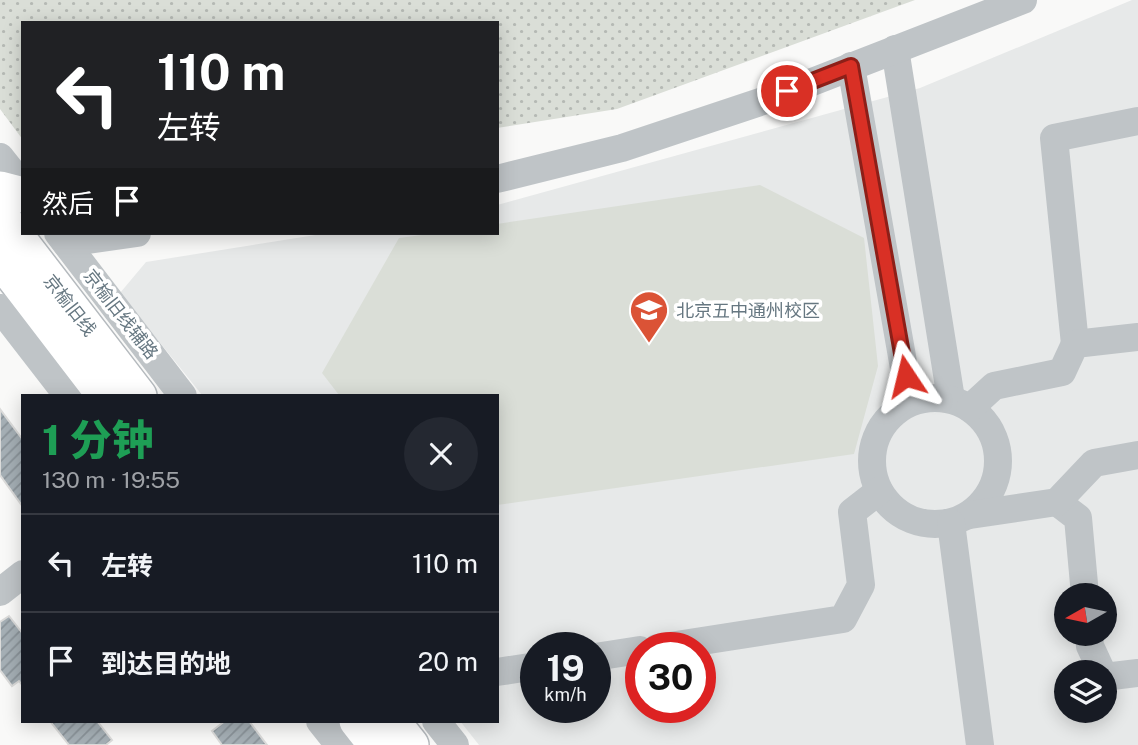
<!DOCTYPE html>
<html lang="zh">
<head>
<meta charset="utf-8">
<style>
  :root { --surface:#171b24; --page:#242831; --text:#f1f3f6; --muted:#9ea1a6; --line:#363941 }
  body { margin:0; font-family:"Public Sans","Noto Sans SC",sans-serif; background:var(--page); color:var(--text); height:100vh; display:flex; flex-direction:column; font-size:26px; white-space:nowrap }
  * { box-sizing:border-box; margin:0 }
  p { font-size:23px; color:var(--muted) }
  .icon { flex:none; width:38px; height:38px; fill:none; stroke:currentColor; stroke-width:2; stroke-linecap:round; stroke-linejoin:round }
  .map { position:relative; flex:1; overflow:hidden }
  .sheet { position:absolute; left:21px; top:394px; width:478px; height:329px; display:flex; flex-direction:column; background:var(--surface); border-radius:0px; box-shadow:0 4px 18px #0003 }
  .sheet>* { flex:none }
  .top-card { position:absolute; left:21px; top:21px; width:478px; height:214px; border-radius:0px; box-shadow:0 4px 18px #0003; background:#202124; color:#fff; overflow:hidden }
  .needle { width:46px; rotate:261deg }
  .fabs { position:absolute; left:1054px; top:583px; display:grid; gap:14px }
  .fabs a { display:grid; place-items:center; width:63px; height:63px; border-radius:50%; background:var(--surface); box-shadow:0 4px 18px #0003; font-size:35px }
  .speed { position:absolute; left:520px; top:632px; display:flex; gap:14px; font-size:35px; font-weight:700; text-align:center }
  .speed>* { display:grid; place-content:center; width:91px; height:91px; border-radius:50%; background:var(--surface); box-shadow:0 4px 18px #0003; line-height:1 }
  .speed small { font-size:18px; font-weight:400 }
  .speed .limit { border:10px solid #d22; background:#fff; color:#111 }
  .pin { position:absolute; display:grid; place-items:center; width:60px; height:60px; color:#fff; margin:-30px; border:4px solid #fff; border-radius:50%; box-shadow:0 2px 7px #0007 }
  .me { position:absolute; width:77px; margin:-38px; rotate:350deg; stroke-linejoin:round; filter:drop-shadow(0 0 5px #0008) }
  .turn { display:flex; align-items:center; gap:24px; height:147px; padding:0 21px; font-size:32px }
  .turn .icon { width:91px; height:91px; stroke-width:2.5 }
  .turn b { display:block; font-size:49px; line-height:60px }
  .then { display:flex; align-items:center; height:66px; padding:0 21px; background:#0003; gap:14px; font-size:26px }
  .round { display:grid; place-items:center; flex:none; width:74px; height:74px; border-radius:37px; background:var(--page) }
  .head { display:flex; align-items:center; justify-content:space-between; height:119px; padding:0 21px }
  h1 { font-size:42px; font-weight:800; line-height:52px; color:#1e9e55 }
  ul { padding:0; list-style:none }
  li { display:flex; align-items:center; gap:21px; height:98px; padding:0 21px; border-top:2px solid var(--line) }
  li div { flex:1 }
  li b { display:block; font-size:26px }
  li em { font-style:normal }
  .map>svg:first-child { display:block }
  .built { fill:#e7e9e9; fill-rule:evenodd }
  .green { fill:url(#green-dots) }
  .pitch { fill:#daded7 }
  .building { fill:url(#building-hatch); stroke:#dbdbda; stroke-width:2 }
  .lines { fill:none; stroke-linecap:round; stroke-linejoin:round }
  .major-casing { stroke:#b5babe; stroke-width:38 }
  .minor { stroke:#bfc4c7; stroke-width:28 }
  .major { stroke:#fff; stroke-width:35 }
  .route-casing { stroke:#8d1f18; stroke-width:18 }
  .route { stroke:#d93025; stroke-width:12 }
  .labels { text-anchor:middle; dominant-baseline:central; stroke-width:7; stroke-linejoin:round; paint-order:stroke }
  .street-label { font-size:18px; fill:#667781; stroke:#fff }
  .poi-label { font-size:18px; fill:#667781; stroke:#fff; text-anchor:start }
</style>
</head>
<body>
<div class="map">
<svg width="1138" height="745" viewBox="0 0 1138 745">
  <defs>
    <pattern id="green-dots" width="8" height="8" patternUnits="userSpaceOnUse" patternTransform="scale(1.75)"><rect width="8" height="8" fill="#daded7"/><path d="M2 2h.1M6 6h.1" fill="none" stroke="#b5b9b4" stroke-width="1.8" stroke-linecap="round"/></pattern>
    <pattern id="building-hatch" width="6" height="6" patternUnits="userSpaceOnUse" patternTransform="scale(1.75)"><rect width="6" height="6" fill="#a5afb5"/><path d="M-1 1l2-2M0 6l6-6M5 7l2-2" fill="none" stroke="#8a9399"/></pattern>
  </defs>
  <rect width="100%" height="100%" fill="#f9f9f8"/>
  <path class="built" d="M1132,0H1138V745H479L460,721H497V396L202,395L120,293L146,262L328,233H497V205L920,88ZM1066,595H1104V634H1066ZM536,648H595V707H536ZM640,648H700V707H640ZM1066,672H1104V710H1066Z"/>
  <polygon class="green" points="0,0 915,0 617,109 497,128 497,23 23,23 23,140 0,109"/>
  <polygon class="pitch" points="760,185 864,238 878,366 854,454 497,505 497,396 339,395 322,373 399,238 437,233 497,233 497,224"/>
  <g class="building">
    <polygon points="0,409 23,440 23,507 0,475"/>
    <polygon points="9,616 23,634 23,686 19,681 12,686 0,670 0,622"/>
    <polygon points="50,721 97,721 112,740 106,745 69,745"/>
    <polygon points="225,721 249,721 267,745 222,745 212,731"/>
  </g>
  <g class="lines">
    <g class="major-casing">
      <g id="major">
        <polyline points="0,189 23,195"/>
        <polyline points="0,215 139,396"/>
        <polyline points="0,259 105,396"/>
        <polyline points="357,721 376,745"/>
        <polyline points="392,721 411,745"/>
      </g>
    </g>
    <g class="minor">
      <polyline points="895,49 951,399"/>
      <polyline points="851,66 910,402"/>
      <polyline points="0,157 23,186"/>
      <polyline points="497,179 622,148 766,100 1023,0"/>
      <polyline points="58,233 183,396"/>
      <polyline points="66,243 137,233"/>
      <polyline points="0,308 68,396"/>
      <polyline points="1075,344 1054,138 1138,121"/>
      <circle cx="935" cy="461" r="63"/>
      <polyline points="970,408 994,386 1062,372 1075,344 1138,337"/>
      <polyline points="1057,502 1078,518 1085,595"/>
      <polyline points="970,515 1057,502 1094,463 1138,455"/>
      <polyline points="951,523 980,745"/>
      <polyline points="0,592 23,574"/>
      <polyline points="1089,634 1090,646 1102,672"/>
      <polyline points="657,648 843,619 861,585 852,512 879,491"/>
      <polyline points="595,657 640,650"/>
      <polyline points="497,672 536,666"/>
      <polyline points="1104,677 1138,673"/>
      <polyline points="320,721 339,745"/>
      <polyline points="436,721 455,745"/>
    </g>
    <use href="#major" class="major"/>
  </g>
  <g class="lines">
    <g class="route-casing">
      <polyline id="route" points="787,91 851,66 906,376"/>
    </g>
    <use href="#route" class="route"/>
  </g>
  <defs>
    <g id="school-pin" transform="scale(2.0125)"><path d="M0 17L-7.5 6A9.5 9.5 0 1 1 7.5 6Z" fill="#db5336" stroke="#fff"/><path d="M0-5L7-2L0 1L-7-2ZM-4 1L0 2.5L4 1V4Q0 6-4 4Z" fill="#fff"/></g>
  </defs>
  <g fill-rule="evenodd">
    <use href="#school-pin" x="649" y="310"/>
  </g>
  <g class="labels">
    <g class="street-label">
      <text transform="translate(70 305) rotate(52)">京榆旧线</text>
      <text transform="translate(121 314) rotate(52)">京榆旧线辅路</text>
    </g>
    <g class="poi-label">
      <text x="676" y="310">北京五中通州校区</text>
    </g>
  </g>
</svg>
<div class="fabs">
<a><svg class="needle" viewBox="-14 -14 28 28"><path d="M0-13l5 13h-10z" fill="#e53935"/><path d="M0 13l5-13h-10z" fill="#9ea1a6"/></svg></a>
<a><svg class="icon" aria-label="layers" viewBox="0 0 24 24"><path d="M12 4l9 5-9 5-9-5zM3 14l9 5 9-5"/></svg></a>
</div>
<div class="speed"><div>19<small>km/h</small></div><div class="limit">30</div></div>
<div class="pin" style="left:787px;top:91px;background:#d93025"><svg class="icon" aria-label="arrive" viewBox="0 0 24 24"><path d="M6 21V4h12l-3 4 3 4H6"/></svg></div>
<svg class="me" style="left:906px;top:376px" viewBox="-20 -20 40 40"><path d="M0-17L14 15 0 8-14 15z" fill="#d93025" stroke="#fff" stroke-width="4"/></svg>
<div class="top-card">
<div class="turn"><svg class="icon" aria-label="left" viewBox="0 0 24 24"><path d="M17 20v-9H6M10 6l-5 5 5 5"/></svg><div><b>110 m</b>左转</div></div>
<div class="then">然后<svg class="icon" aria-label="arrive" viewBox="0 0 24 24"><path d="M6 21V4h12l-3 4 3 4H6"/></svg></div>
</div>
<section class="sheet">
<div class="head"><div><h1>1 分钟</h1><p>130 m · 19:55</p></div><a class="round"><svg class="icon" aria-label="close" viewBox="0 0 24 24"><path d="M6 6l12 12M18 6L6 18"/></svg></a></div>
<ul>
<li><svg class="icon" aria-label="left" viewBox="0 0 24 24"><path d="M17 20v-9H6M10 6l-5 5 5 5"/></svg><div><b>左转</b></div><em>110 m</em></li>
<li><svg class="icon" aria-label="arrive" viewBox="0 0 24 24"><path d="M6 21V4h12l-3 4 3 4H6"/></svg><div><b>到达目的地</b></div><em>20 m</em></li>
</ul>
</section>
</div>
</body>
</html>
